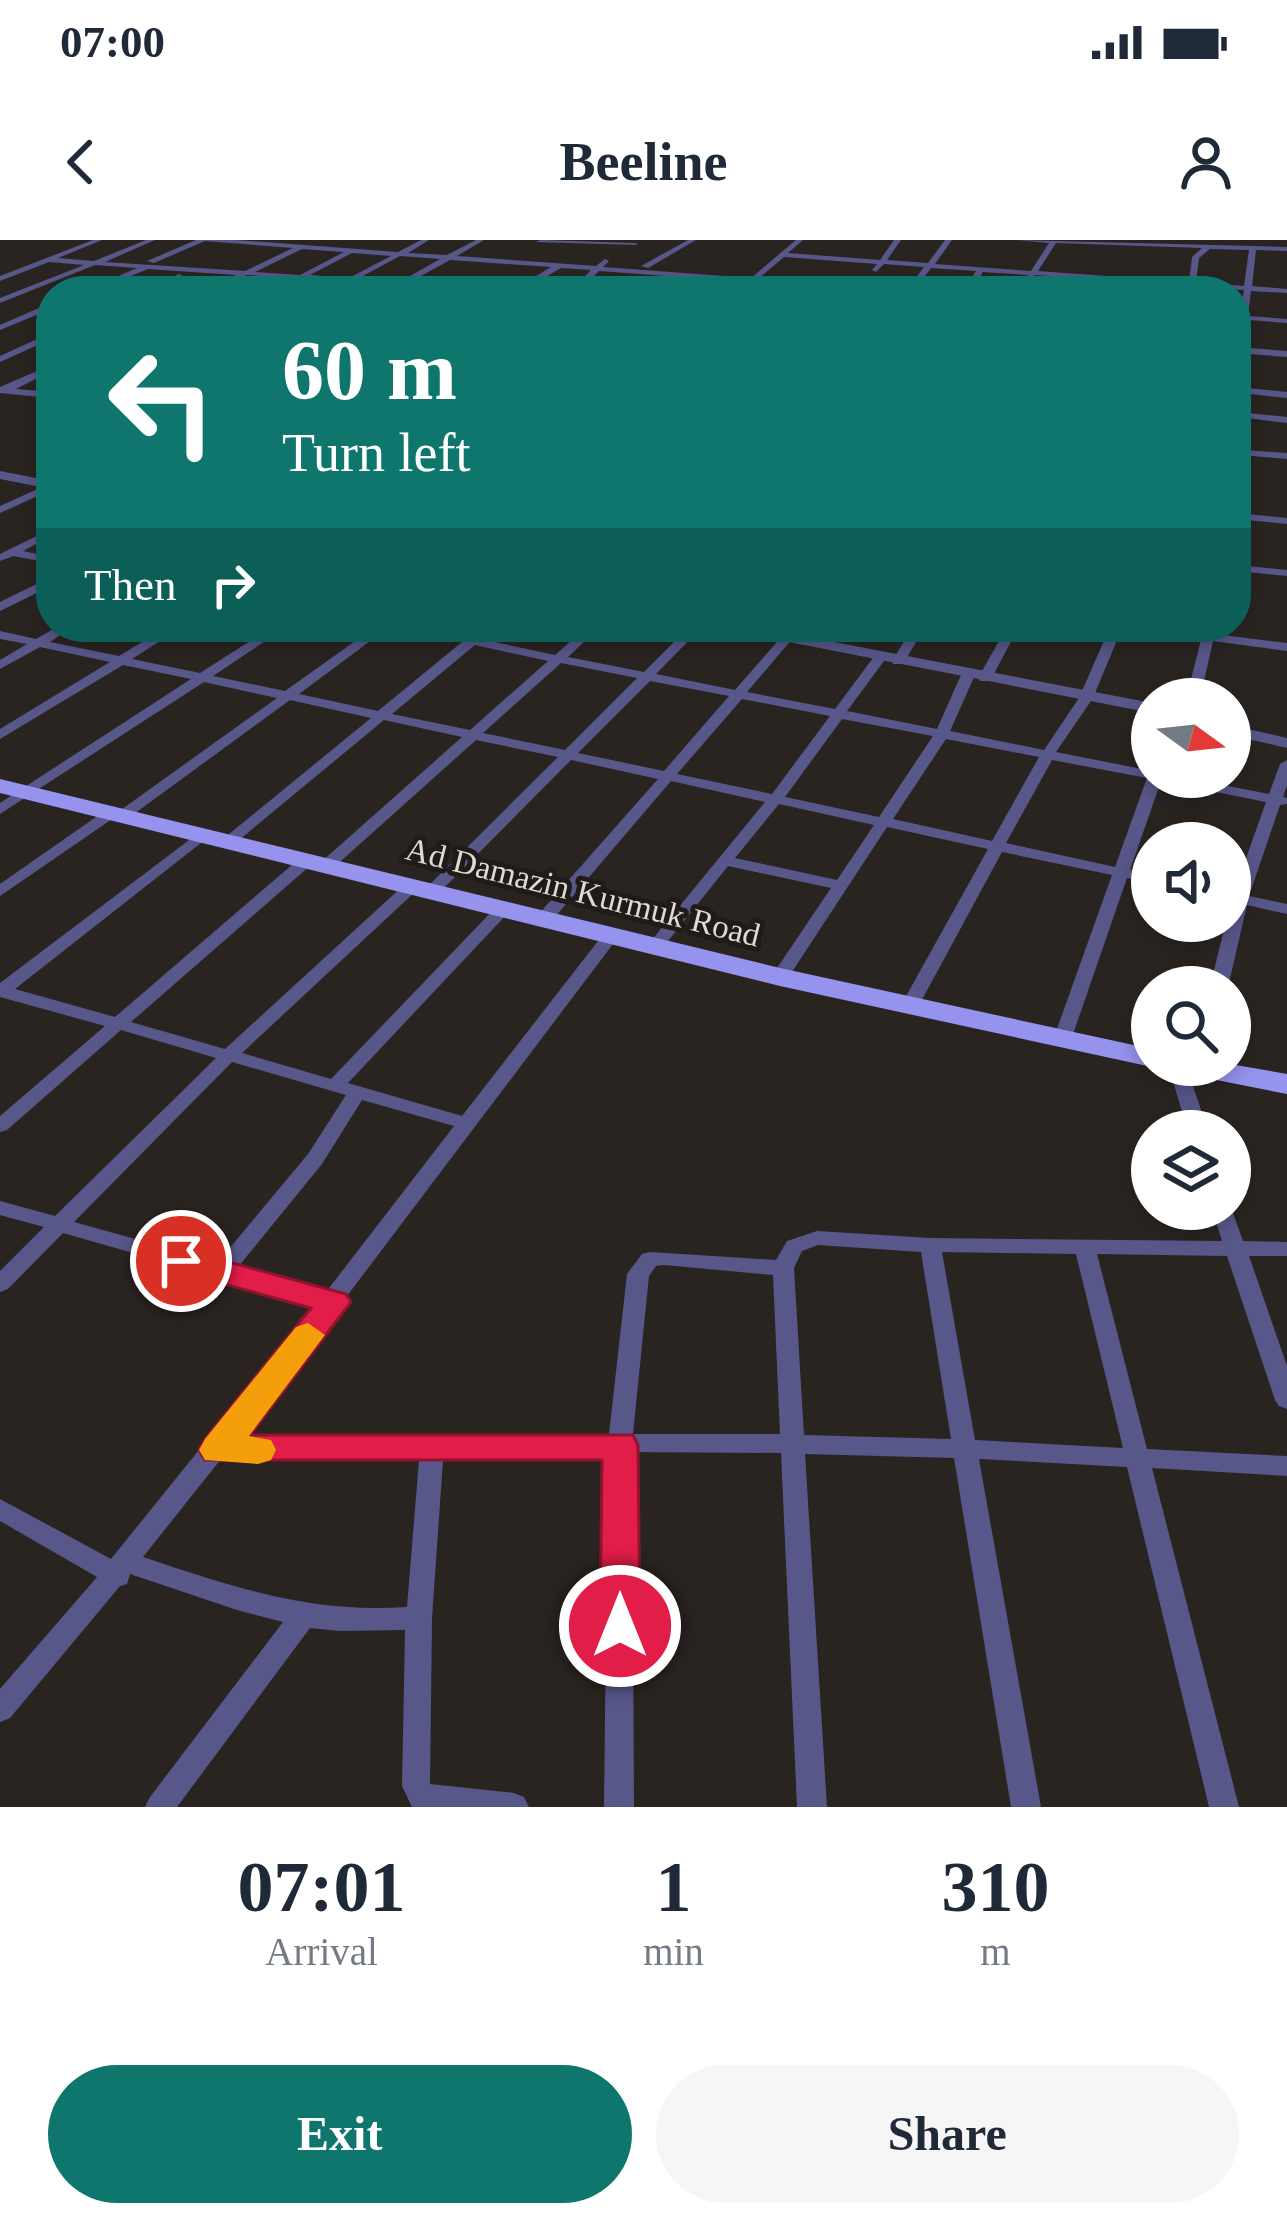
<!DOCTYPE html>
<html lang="en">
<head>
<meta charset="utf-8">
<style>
  :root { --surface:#fff; --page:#f6f6f7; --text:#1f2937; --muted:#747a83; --accent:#0f766e }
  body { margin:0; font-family:"Times New Roman",serif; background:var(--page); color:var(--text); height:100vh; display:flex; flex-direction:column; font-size:45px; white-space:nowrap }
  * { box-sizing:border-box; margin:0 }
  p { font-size:39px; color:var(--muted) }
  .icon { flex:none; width:66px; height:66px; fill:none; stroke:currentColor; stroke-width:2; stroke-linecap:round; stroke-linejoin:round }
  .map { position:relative; height:1567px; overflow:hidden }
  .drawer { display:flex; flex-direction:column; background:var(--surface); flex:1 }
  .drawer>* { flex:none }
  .top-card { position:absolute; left:36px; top:36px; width:1215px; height:366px; border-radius:48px; box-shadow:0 6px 18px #0003; background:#0f766e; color:#fff; overflow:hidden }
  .needle { width:78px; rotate:105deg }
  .buttons { position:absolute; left:1131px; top:438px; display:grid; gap:24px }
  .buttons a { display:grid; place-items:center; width:120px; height:120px; border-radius:50%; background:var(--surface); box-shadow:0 6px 18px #0003; font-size:60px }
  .pin { position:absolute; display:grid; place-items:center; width:102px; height:102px; color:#fff; margin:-51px; border:6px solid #fff; border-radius:50%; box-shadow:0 3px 12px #0007 }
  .me { position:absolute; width:132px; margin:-66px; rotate:0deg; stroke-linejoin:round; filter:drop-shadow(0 0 9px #0008) }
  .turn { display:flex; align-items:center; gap:42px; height:252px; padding:0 48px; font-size:54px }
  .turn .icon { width:156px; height:156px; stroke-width:2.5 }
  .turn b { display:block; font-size:84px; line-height:102px }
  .then { display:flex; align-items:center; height:114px; padding:0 48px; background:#0003; gap:24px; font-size:45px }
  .eta { display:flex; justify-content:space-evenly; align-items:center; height:204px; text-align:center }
  .eta b { font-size:72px; font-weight:600; line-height:84px }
  .cta { display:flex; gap:24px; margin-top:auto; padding:24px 48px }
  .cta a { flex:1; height:138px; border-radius:72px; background:var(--accent); color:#fff; font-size:48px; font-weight:600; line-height:138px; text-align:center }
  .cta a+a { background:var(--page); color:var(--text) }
  .status { display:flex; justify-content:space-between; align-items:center; height:84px; padding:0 60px; background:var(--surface); direction:ltr }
  .status svg { height:33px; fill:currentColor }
  header { display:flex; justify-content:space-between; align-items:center; height:156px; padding:0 48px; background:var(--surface); font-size:54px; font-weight:600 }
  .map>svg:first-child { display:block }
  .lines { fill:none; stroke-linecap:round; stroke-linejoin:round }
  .minor { fill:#58578a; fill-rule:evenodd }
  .tertiary { fill:#58578a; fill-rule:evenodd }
  .trunk { fill:#9693ee; fill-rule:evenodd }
  .route { fill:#e11d48; stroke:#92132f; stroke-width:3 }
  .slow { fill:#f59e0b }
  .labels { text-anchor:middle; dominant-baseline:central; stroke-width:10; stroke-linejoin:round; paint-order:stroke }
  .street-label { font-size:33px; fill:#dedad8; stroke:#201b18 }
</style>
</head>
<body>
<div class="status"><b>07:00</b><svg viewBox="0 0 49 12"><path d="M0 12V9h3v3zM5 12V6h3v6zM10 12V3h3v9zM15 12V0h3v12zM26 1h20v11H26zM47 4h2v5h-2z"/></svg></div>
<header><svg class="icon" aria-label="back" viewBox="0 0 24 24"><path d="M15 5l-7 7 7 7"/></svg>Beeline<svg class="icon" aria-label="person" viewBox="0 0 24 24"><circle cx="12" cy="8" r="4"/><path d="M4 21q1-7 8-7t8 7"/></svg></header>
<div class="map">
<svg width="1287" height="1567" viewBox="0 0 1287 1567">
  <rect width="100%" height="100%" fill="#2a2421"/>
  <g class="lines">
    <g class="minor">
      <path d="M93,0H102L58,18L94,21L146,0H155L105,22L245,31L293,8L205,1L154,23L147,21L196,0H236L398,12L421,0H429L408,13L447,15L476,0H484L457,16L596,26L605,19L609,21L603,27L751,38L796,0H803L788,13L880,20L894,0H901L887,20L928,23L945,0H952L935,24L1031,31L1049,3L1015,0L1287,7V11L1256,10L1252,46L1287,49V53L1251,51L1248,76L1287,79V83L1236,79V75H1240L1244,50L1195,47V51H1187L1188,46L1035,35L1025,51H1017L1028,35L983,32L971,51H963L976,31L931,28L914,51H906L924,27L884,24L876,32L872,30L877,24L784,17L759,38L906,51L754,42L749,45L746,42L599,31L579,51H571L591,30L561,28L522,51H479L302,39L279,51H269L292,38L247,35L214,51H204L213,46L172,42L156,51H146L179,34L183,36L180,38L221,42L236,35L148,29L95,51H84L137,28L95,25L0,63V58L84,25L49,22L0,41V36ZM1056,3L1202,8L1192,17L1189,42L1038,31ZM302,9L344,12L300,35L255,32ZM1210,9L1249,10L1244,46L1196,42L1199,18ZM352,13L391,16L349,38L310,35ZM400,16L440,19L401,41L359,38ZM450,20L551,27L515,49L410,42Z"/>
      <polygon points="541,0 635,3 638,5 535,2"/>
      <polygon points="688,0 696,0 648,28 641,26"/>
      <polygon points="48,64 51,64 51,69 0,90 0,85"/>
      <polygon points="48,94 51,94 51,99 0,122 0,116"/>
      <polygon points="1236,107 1287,111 1287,117 1236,113"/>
      <polygon points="51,125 51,131 16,149 51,152 51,158 0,153 0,147"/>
      <polygon points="1236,147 1287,152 1287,158 1250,154 1248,173 1287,177 1287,183 1247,178 1243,210 1287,213 1287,219 1242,215 1241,225 1236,228 1236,171 1239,171 1241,153 1236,153"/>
      <polygon points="51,243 51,250 0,273 0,266"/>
      <polygon points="1236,273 1287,278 1287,284 1236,279"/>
      <polygon points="51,289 51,296 23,311 51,317 51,323 13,316 0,321 0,314"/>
      <polygon points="1236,325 1287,330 1287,336 1236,331"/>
      <polygon points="51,337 51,346 0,371 0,362"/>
      <path d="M57,387H72L50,402L119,416L167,387H182L132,419L200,433L272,387H286L213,436L285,451L375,387H389L299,454L378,471L462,402L401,387H425L555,415L587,387H600L568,417L644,432L689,387H702L656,434L735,450L783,395L787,394L793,398L747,452L835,469L876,414L881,413L887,417L847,471L937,489L961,435L968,431L975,435L950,491L1044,510L1079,458L1110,387H1157L1202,393L1204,387H1216L1215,394L1287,403V411L1213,401L1200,459H1186L1201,400L1122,388L1093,458L1056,512L1152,531V537H1182L1269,554L1280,524L1287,520V545L1283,557L1287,558V564L1280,565L1249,656L1287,664V674L1247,665L1228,747H1210L1226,681H1230V653L1234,652L1266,562L1161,541L1130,630L1152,634V644L1127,638L1071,800L1062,805L1053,800L1112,635L1002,612L918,767L909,772L900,767L988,609L887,587L786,741L780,742L771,737L831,648L728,626L660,711H648L646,707L765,562L671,541L549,684L543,685L535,680L537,676L658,539L571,520L437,655L431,657L423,652L425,649L558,517L476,500L332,629H320L318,626L320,623L462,497L384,480L233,605H223L220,602L223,599L371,478L290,460L127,579L115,577L0,656V644L106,570L118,572L277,458L204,442L0,574V563L191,439L123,425L0,499V489L110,422L40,407L0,429V420L27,404L0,399V391L36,399ZM475,405L548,421L470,490L392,474ZM561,423L637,438L565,510L483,493ZM650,441L729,456L664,531L578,513ZM742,459L830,476L772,554L677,534ZM842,479L933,496L879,577L785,557ZM946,499L1039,517L992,601L893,579ZM1052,520L1147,538L1115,627L1006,603ZM779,564L874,585L837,640L735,618Z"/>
      <polygon points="812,387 824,387 811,405 803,405 801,402"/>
      <polygon points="913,387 925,387 903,424 893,424 892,421"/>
      <polygon points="1007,387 1019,387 990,441 980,441 978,438"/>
      <path d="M201,591L209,596L206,599L15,749L115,777L300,618H312L314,621L312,624L131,782L225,809L405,644H417L419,647L417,650L242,813L331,839L496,667H508L510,670L508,673L348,843L462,876L605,692H617L619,696L344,1060L342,1068L337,1069L236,1201L432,1202L609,1194L627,1034L642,1014L650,1012L776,1020L787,1001L817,991L930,998L1222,1001L1212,969H1230V965L1243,1001L1287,1002V1016H1249L1287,1126V1169L1279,1166L1275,1160L1227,1016L1097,1014L1147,1209L1287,1216V1236L1152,1228L1239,1567H1209L1127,1227L979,1219L1041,1567H1011L954,1218L805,1214L827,1567H797L781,1213L632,1212L634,1567H604L608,1213L443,1220L432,1378L430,1544L514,1553L524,1557L529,1567H412L402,1546L405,1390L340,1391L310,1388L177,1567H145L150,1557L283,1382L237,1370L130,1334L127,1344L120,1346L10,1478L0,1482V1449L97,1337L0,1281V1259L111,1319L316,1065L63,993L8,1049L0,1052V1031L44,987L0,975V961L55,976L216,818L121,790L7,890L0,892V876L105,786L0,757V743ZM232,822L346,855L308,914L218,1022L74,982ZM362,860L454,886L326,1052L238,1027L322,924ZM818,1005L921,1012L951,1199L804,1195L794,1028L802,1011ZM942,1012L1076,1014L1123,1208L975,1200ZM664,1025L773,1035L780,1194H633L649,1036L656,1026ZM221,1219L419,1220L407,1367C311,1374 233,1347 143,1317Z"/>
      <polygon points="1168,825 1186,825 1208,891 1188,891"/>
    </g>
    <g class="tertiary">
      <polygon points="0,231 51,241 51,249 0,239"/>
      <polygon points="726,387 756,387 1152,463 1152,473 733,391"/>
      <polygon points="1230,485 1287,498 1287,508 1230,495"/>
    </g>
    <g class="trunk">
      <polygon points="0,539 780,728 1152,809 1152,825 1161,825 1152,827 780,746 0,553"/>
      <polygon points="1230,824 1287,834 1287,854 1186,834 1171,825"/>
    </g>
  </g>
  <polygon class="route" points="181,1009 346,1054 351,1062 250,1195 633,1195 638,1205 640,1386 634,1399 620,1404 606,1399 600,1386 602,1220 205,1220 199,1210 205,1199 311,1068 170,1029 165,1021 170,1013"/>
  <polygon class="slow" points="308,1083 325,1095 249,1196 271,1200 276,1210 271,1220 258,1224 205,1220 199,1210 205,1199 296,1087"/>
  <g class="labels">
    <g class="street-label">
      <text transform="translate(583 652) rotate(14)">Ad Damazin Kurmuk Road</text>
    </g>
  </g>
</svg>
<div class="buttons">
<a><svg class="needle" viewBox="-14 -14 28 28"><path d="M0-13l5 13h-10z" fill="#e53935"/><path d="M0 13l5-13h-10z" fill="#747a83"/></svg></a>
<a><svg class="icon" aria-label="sound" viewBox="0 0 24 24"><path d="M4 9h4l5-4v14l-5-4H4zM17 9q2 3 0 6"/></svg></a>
<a><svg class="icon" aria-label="search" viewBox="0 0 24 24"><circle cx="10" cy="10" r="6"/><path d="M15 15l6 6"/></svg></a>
<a><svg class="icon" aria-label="layers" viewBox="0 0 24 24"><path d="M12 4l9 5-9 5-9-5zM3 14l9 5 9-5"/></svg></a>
</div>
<div class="pin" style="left:181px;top:1021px;background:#d93025"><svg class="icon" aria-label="arrive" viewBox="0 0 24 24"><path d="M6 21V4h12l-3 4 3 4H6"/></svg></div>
<svg class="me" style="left:620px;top:1386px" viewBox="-20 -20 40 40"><circle r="17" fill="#e11d48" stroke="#fff" stroke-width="3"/><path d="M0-11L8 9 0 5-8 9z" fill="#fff"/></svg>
<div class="top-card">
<div class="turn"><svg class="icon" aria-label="left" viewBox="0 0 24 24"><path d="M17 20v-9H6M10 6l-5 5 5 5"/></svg><div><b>60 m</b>Turn left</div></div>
<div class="then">Then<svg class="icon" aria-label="right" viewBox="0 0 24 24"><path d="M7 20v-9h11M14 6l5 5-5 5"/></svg></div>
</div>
</div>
<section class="drawer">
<div class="eta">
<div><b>07:01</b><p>Arrival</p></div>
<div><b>1</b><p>min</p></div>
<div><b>310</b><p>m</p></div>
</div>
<div class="cta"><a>Exit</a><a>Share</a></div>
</section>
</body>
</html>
